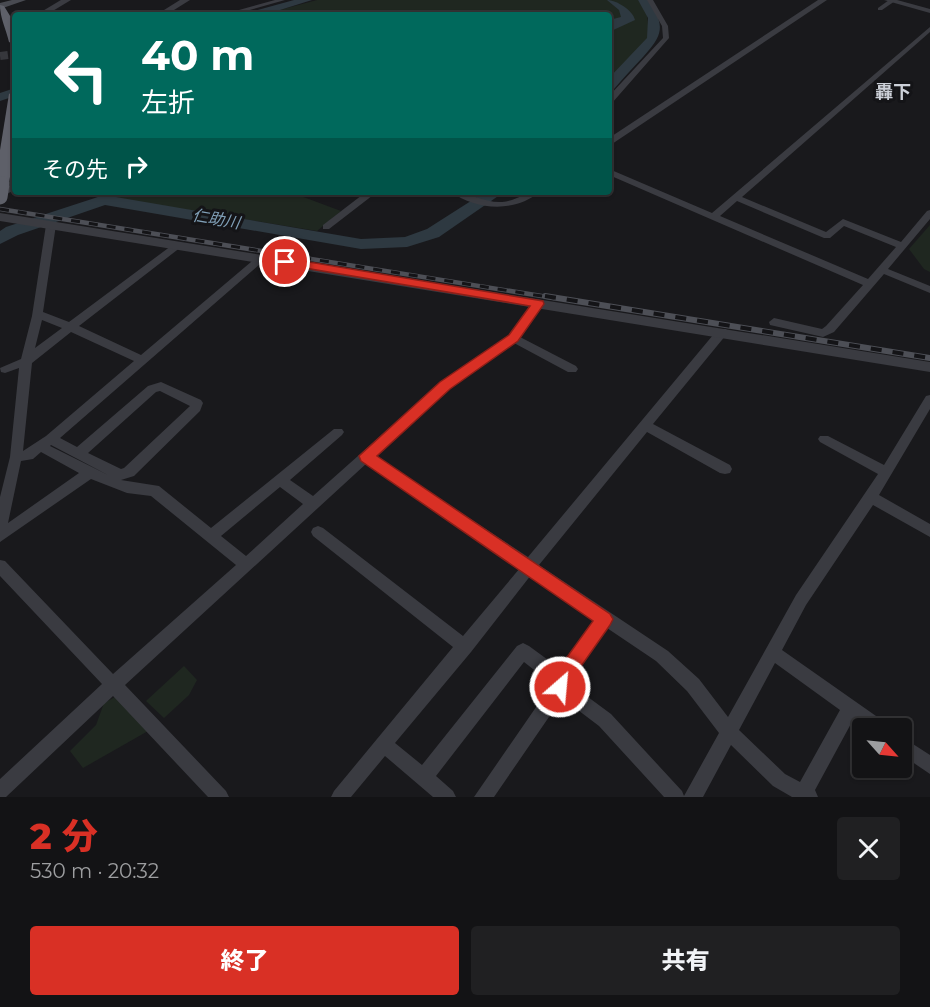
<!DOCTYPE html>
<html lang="ja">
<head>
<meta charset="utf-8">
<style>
  :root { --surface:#131315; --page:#202022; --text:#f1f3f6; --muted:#9d9ea0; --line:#323234; --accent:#d93025 }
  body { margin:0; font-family:Montserrat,"Noto Sans JP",sans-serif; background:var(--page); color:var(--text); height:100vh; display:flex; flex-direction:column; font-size:22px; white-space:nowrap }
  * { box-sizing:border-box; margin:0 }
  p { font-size:20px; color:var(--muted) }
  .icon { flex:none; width:33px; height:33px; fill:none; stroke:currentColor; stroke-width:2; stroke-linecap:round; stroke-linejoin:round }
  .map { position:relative; height:797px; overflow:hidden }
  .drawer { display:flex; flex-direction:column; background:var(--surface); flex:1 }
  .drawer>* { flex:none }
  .guide { position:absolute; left:12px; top:12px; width:600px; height:183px; border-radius:6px; box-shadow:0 2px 4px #0004,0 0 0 2px var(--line); background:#00695c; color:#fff; overflow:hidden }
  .needle { width:39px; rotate:117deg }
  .fabs { position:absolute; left:852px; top:718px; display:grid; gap:12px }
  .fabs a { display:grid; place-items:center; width:60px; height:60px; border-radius:6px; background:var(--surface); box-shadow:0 2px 4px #0004,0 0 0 2px var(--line); font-size:30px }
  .pin { position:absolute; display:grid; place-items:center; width:51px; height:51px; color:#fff; margin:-26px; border:3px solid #fff; border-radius:50%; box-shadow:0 2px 6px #0007 }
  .me { position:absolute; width:66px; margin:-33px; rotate:27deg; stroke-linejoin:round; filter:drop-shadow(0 0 4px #0008) }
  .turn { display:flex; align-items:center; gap:21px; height:126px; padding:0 30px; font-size:27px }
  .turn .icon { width:78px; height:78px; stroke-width:2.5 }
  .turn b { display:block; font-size:42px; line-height:51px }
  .then { display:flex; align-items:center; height:57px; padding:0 30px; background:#0003; gap:12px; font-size:22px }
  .round { display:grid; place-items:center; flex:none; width:63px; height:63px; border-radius:6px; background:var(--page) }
  .summary { display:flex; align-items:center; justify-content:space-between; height:102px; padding:0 30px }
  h1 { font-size:36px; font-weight:800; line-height:45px; color:var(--accent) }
  .cta { display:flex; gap:12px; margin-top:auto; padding:12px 30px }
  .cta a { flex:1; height:69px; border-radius:6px; background:var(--accent); color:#fff; font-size:24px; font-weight:800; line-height:69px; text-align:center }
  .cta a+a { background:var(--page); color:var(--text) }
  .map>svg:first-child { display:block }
  .green { fill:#1f2720 }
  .water { fill:#2e3941 }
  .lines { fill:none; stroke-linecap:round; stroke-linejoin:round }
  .river { fill:#2e3941; fill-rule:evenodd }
  .minor-tunnel { stroke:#36373c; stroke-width:8; stroke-dasharray:8 4; stroke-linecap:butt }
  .minor { fill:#3a3b41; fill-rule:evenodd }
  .tertiary { fill:#3a3b41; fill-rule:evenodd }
  .secondary { fill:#484a51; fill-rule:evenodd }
  .trunk { fill:#5e6069; fill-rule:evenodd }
  .rail-far1-casing { stroke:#4d4f56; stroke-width:4.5 }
  .rail-casing { stroke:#4d4f56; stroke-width:6 }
  .rail-far1 { stroke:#141417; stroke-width:3; stroke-dasharray:9; stroke-linecap:butt }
  .rail { stroke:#141417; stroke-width:4; stroke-dasharray:11; stroke-linecap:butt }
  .trunk-bridge { stroke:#5e6069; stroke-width:15 }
  .route { fill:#d93025; stroke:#8d1f18; stroke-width:1.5 }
  .labels { text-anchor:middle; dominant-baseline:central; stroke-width:6; stroke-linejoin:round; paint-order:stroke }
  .far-water-label { font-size:16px; font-style:italic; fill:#81a0b8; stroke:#141417 }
  .far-quarter-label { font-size:18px; font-weight:bold; fill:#ccd0d8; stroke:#141417 }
</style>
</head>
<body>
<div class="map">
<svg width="930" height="797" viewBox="0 0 930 797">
  <rect width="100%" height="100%" fill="#19191c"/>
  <g class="green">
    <polygon points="317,0 638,0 647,13 649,37 609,80 609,15 261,15"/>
    <polygon points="98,192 290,192 341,211 317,231 108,197"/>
    <polygon points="930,225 930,272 924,269 909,249"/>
    <polygon points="184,666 197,680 189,695 164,718 146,701"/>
    <polygon points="115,697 148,731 83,768 70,751 96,725 104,703"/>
  </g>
  <path class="water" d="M607,0C616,0 633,10 635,20L609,32V20L621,17L619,10Z"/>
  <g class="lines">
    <g class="river">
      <polygon points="294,0 312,0 264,15 245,15 247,13"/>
      <path d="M638,0H648C666,26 663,35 643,57C633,68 623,78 614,89L609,90V78L647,38L648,18Z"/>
      <polygon points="15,88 15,96 0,101 0,93"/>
      <polygon points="485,192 504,192 439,237 407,247 361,249 105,205 18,235 0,244 0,231 6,227 104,195 361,239 405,237 427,229"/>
    </g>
    <polyline class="minor-tunnel" points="0,56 15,54"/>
    <g class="minor">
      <polygon points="275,0 285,0 232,15 221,15"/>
      <polygon points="647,0 653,0 668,26 669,38 612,103 609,103 609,96 663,38 662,26"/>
      <polygon points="889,0 895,1 882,10 878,10 878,8"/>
      <path d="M930,27V32L742,197L826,232L843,219L901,242L927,211L930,210V219L888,269L930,286V293L884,274L834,332L823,337L770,325L769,322L774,318L822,329L826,326L863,285L609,175V169L712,213ZM737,201L824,238H830L844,226L896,247L868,279L720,216Z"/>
      <polygon points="15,183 15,190 0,197 0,190"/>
      <polygon points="366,192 377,192 329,229 323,229 323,225"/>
      <path d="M451,192C469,192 485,203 502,202C516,201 525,192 539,192C515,213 476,210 451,192Z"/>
      <path d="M51,222L56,225L43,312L69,322L175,243H181V247L79,326L141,355L258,256L262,255L267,258L60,438L77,447L148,386L161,382L201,400L203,403L200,411L134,476L121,480L159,486L211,528L334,429H342L344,432L342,435L290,480L313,496L441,382L509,335L534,302L538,300L543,304L520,337L576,366L578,369L576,372H568L514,343L449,388L375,456L528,557L718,329H726L728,332L726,335L653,424L730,465L732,469L730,473L725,474L720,473L647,432L539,565L668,651L699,679L728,717L796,595L878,474L820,442L818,439L820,436H828L884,465L926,396L930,395V409L879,495L930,524V537L873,505L806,605L782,650L886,723L888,729H866L853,720L815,790L818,797H792L773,786L731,745L703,797H664L599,726L562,698L494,797H474L552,684L524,662L436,776L453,791L456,797H433L385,756L351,797H331L334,791L453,647L313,536L311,532L313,528L318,526L323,528L463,636L520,568L367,463L125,685L226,791L229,797H208L113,696L6,797H0V779L102,684L0,576V560L5,561L113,674L236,565L151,496L127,493L91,479L0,542V497L10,457L19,368L5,373L1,372L0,368L21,359L32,316L46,225ZM42,320L62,328L35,348ZM71,332L134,361L46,436L23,451L32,363ZM160,391L190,406L124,468L121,469L88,453L156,392ZM50,446L51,445L108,475ZM41,452L79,473L8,523L21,461L33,459ZM280,487L303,504L246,556L221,536ZM531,575L595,619L559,668L529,646L523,643L517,646L422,765L395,743L471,652ZM607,628L656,661L687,691L719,733L684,796L682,791L611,714L569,683ZM775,663L840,710L800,782L785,774L739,730Z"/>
      <polygon points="902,737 930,755 930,774 902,755"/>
    </g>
    <g class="tertiary">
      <polygon points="61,0 71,0 46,15 36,15"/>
      <polygon points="180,0 190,0 166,15 156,15"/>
      <polygon points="818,0 827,0 609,146 609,138"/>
      <polygon points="884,0 897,0 930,9 930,13"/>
      <polygon points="0,213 930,362 930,372 0,221"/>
    </g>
    <polygon class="secondary" points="12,0 26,0 0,9 0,3"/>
    <g class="trunk">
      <path d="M0,5L4,6L15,24V45L9,42C6,29 0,18 0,5Z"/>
      <polygon points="15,90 15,141 9,184 2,188 0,188 0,150 9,94"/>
    </g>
    <g class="rail-far1-casing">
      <polyline id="rail-far1" points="0,209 554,298"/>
    </g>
    <g class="rail-casing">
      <polyline id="rail" points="545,296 930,358"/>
    </g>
    <use href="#rail-far1" class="rail-far1"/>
    <use href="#rail" class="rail"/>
    <polyline class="trunk-bridge" points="0,197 2,184"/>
  </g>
  <polygon class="route" points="285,258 543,301 544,304 518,341 450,389 377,456 610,614 613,619 610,625 570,682 567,694 560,697 554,694 551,687 552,678 593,621 361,461 359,456 440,382 509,335 530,306 281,264 281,259"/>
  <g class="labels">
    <g class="far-water-label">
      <text transform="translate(216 219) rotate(10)">仁助川</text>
    </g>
    <g class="far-quarter-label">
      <text x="893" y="92">轟下</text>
    </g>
  </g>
</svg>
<div class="fabs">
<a><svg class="needle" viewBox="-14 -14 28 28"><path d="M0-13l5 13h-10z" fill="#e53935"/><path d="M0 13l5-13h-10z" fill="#9d9ea0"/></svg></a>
</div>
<div class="pin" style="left:285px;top:262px;background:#d93025"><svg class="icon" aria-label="arrive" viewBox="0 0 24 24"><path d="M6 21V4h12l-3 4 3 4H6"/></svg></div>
<svg class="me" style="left:560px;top:687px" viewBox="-20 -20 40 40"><circle r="17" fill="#d93025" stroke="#fff" stroke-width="3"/><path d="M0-11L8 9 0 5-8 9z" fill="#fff"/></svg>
<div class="guide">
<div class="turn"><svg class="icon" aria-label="left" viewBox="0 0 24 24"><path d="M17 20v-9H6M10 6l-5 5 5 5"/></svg><div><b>40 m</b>左折</div></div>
<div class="then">その先<svg class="icon" aria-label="right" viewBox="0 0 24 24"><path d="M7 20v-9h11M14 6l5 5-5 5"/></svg></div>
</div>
</div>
<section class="drawer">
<div class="summary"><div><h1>2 分</h1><p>530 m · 20:32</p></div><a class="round"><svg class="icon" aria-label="close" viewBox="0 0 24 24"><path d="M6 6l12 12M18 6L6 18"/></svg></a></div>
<div class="cta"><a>終了</a><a>共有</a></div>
</section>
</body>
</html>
